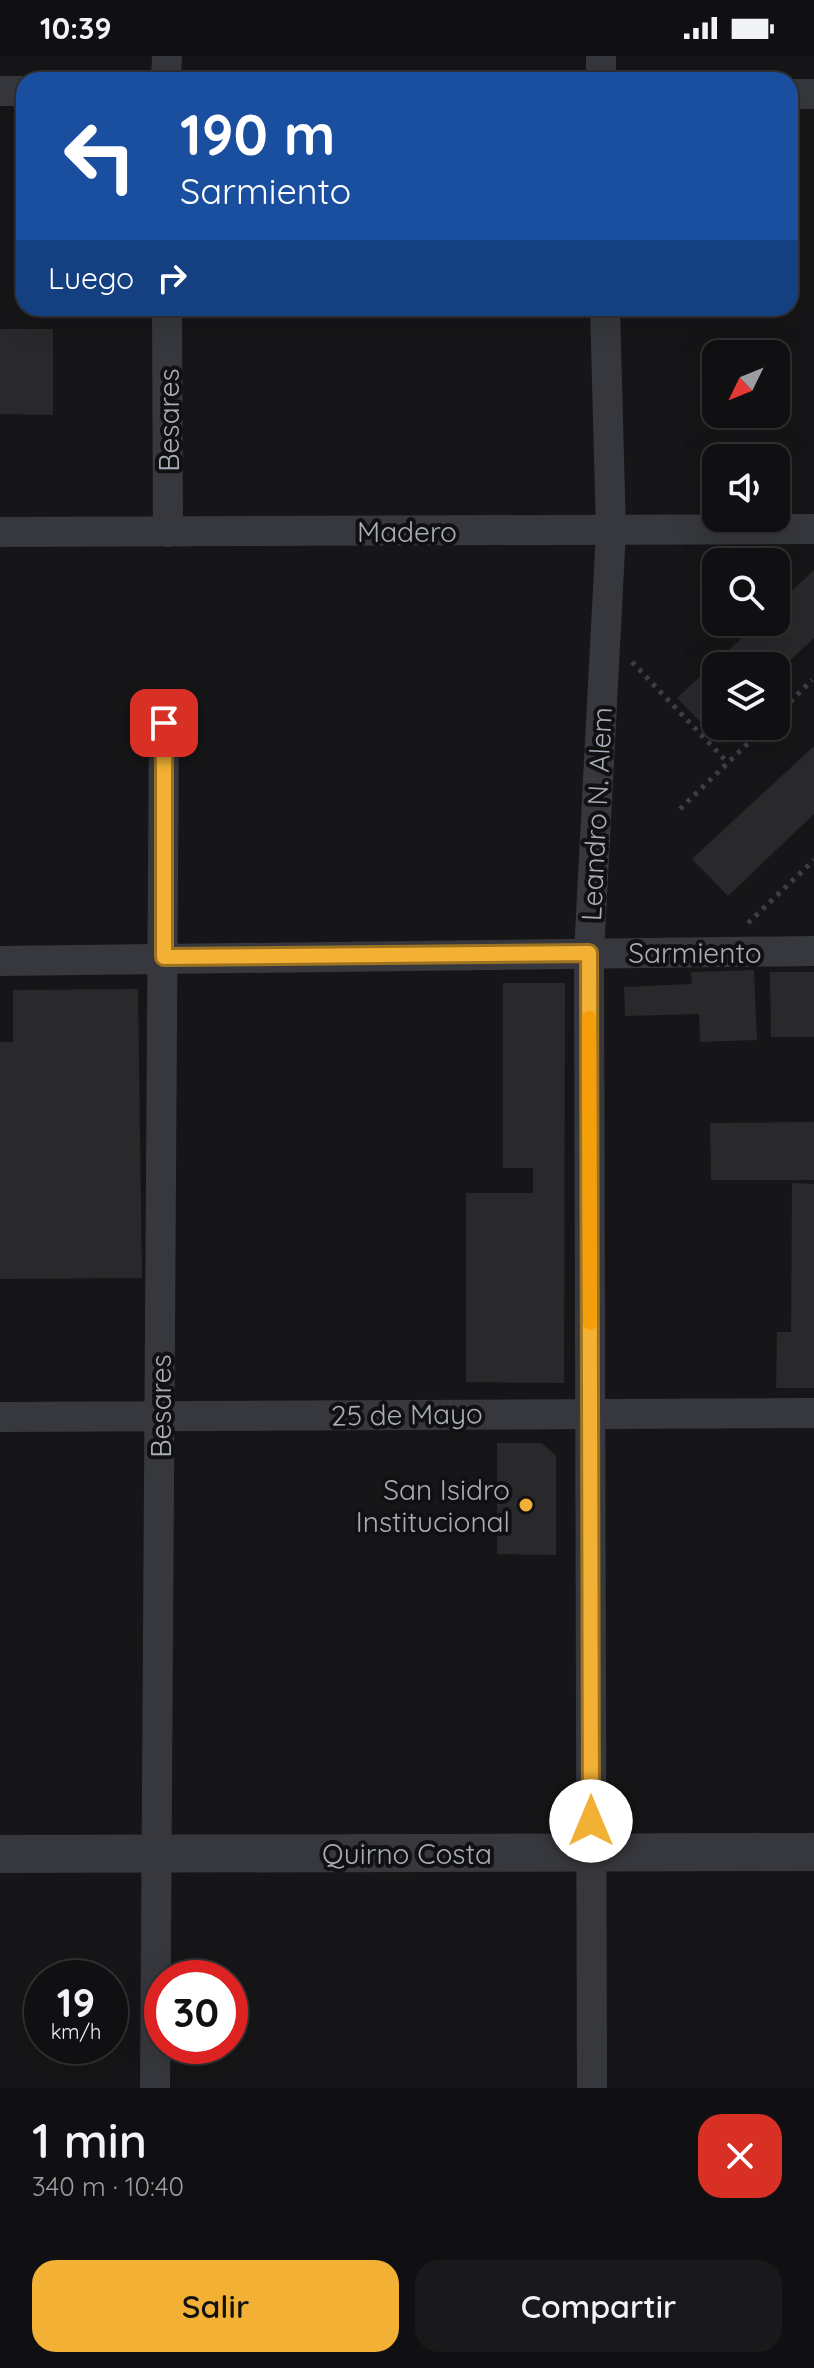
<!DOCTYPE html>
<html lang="es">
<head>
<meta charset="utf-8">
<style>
  :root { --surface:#101012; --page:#19191b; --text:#f1f3f6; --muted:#9c9d9f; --line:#303032; --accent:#f2b134 }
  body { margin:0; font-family:Quicksand,sans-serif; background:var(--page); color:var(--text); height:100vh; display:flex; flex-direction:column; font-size:30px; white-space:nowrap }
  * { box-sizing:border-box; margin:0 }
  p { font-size:26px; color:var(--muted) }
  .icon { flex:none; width:44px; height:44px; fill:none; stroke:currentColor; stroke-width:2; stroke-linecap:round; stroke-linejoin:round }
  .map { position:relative; height:2032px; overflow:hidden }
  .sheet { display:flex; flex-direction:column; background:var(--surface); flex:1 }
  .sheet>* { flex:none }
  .hud { position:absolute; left:16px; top:16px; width:782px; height:244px; border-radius:24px; box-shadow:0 8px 32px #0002,0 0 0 2px var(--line); background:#1a4fa0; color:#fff; overflow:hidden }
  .needle { width:52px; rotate:227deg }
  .buttons { position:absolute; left:702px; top:284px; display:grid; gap:16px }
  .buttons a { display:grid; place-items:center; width:88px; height:88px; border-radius:16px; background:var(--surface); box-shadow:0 8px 32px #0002,0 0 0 2px var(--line); font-size:40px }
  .speed { position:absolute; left:24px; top:1904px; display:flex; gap:16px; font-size:40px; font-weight:700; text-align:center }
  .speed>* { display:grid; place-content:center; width:104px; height:104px; border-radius:50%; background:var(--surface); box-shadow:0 8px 32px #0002,0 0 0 2px var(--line); line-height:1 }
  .speed small { font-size:20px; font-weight:400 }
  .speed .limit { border:12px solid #d22; background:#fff; color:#111 }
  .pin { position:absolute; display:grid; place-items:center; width:68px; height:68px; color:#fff; margin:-34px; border-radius:16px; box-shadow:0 4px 12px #0006 }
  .me { position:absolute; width:88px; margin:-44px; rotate:0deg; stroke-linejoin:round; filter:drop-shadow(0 0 6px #0008) }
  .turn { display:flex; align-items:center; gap:28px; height:168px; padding:0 32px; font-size:36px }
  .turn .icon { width:104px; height:104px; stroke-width:2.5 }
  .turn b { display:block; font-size:56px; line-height:68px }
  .then { display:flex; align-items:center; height:76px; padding:0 32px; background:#0003; gap:16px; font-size:30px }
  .round { display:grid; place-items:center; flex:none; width:84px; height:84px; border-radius:24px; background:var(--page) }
  .head { display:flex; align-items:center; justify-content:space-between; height:136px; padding:0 32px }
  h1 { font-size:48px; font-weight:600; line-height:60px }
  .action { display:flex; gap:16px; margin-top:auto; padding:16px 32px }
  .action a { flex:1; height:92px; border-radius:24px; background:var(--accent); color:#111; font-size:32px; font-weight:600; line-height:92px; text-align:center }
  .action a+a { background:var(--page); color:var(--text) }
  .status { display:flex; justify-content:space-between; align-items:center; height:56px; padding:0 40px; background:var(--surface); direction:ltr }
  .status svg { height:22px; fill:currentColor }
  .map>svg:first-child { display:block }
  .building { fill:#29292c }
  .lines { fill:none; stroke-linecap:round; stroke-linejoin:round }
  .path { stroke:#3d3f44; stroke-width:5; stroke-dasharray:4 6; stroke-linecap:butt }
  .minor { stroke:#37383d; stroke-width:30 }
  .tertiary { stroke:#37383d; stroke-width:38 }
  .route-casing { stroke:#9d7322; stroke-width:20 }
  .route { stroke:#f2b134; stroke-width:14 }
  .slow { stroke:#f59e0b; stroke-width:14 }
  .poi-dot { fill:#f2b134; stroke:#111113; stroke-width:3 }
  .labels { text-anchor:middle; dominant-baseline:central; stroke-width:8; stroke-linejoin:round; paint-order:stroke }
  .street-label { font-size:28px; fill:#a8adb8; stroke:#111113 }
  .poi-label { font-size:28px; fill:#a8adb8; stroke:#111113; text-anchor:end }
</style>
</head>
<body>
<div class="status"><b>10:39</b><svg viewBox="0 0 49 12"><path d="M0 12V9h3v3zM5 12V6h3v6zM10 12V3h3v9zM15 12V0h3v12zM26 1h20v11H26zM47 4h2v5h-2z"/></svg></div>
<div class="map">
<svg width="814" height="2032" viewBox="0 0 814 2032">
  <rect width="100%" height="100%" fill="#161618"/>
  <g class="building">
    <polygon points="0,273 53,273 53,359 0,358"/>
    <polygon points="814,514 814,582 776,618 776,610 716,610 716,670 722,670 713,679 677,642 759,566 776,566 776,550"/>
    <polygon points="814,690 814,758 728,840 692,803"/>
    <polygon points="754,914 757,984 700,986 699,958 625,960 624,931 692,928 691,916"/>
    <polygon points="770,916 814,916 814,981 771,981"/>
    <polygon points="503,927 565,927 564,1327 466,1326 466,1137 533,1137 533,1112 503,1112"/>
    <polygon points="138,933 142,1222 0,1223 0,986 13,986 13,934"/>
    <polygon points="814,1066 814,1124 711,1124 710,1067"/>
    <polygon points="792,1127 814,1128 814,1332 776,1332 777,1276 791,1276"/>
    <polygon points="497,1387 542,1387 556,1400 556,1499 497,1498"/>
  </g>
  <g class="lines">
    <g class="path">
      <polyline points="632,606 728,707"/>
      <polyline points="776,660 812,624"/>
      <polyline points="680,753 766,670"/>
      <polyline points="748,867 814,804"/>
    </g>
    <g class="minor">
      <polyline points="601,0 601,24"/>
      <polyline points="166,24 167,0"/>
      <polyline points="0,35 24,35"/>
      <polyline points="790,38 814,38"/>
      <polyline points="167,252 168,476"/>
      <polyline points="0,476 814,473"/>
      <polyline points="0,905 814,895"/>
      <polyline points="0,1361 814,1357"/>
      <polyline points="155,2032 164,667"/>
      <polyline points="592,2032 589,897 611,475 605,252"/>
    </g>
    <polyline class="tertiary" points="0,1798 814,1796"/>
  </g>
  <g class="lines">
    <g class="route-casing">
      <polyline id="route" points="164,667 164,901 589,897 591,1765"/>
    </g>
    <use href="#route" class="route"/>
    <polyline class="slow" points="589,962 590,1267"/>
  </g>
  <circle class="poi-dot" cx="526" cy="1449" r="8"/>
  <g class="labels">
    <g class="street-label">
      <text transform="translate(168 364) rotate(-90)">Besares</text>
      <text x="407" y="475">Madero</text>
      <text transform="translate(596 758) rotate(-87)">Leandro N. Alem</text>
      <text x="695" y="896">Sarmiento</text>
      <text transform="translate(160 1350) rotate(-90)">Besares</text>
      <text transform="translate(407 1358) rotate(-1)">25 de Mayo</text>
      <text x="407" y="1797">Quirno Costa</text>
    </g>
    <g class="poi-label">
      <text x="510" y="1433">San Isidro<tspan x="510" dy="32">Institucional</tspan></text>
    </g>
  </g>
</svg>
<div class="buttons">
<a><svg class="needle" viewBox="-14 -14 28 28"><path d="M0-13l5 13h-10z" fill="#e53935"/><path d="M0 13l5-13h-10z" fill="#9c9d9f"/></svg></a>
<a><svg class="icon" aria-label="sound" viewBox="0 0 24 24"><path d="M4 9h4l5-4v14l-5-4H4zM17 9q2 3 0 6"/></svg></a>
<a><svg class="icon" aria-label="search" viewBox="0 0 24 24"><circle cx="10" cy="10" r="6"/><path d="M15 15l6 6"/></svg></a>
<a><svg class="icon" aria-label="layers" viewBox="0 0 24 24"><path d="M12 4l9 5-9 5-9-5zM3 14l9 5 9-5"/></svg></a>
</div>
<div class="speed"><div>19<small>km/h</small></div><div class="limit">30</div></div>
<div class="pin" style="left:164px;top:667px;background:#d93025"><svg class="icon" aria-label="arrive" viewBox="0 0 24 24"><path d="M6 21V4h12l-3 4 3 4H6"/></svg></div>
<svg class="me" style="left:591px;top:1765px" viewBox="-20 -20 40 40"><circle r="19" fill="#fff"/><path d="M0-13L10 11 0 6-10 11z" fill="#f2b134"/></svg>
<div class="hud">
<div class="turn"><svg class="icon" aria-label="left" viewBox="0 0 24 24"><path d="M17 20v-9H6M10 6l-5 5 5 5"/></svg><div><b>190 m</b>Sarmiento</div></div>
<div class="then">Luego<svg class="icon" aria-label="right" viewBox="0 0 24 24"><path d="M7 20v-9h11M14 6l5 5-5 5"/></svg></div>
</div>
</div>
<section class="sheet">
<div class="head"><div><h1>1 min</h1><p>340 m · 10:40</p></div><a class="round" style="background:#d93025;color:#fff"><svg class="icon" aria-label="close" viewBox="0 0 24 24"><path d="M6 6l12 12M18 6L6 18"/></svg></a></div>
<div class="action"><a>Salir</a><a>Compartir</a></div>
</section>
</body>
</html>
